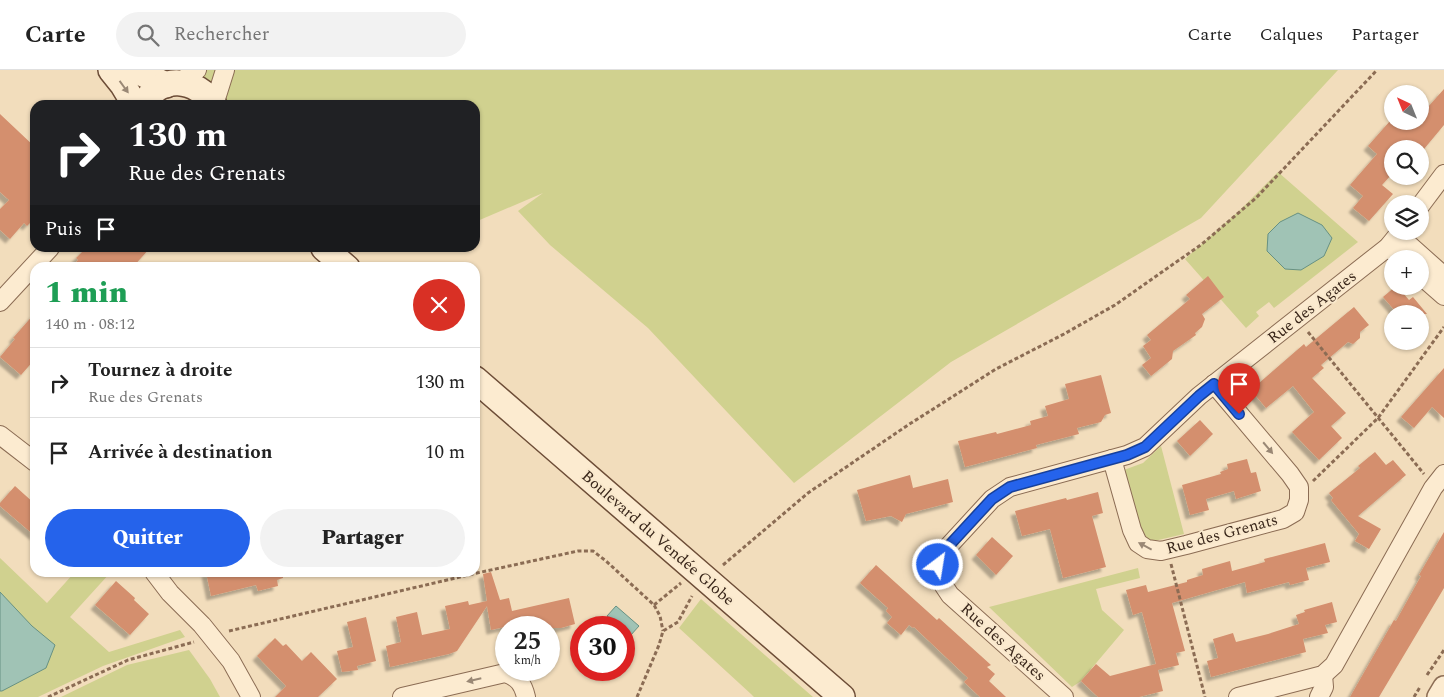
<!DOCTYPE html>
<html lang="fr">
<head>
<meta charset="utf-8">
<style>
  :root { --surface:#fff; --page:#f2f2f2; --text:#222; --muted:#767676; --line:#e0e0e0; --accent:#2563eb }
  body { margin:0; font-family:Spectral,serif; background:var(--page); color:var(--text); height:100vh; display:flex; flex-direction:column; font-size:19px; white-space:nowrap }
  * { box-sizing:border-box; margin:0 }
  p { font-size:16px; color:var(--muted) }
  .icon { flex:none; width:28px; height:28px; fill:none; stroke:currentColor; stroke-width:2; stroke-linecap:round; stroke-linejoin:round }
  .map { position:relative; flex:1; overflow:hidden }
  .sheet { position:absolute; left:30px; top:192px; width:450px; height:315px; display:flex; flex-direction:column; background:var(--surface); border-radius:15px; box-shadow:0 1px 4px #0004 }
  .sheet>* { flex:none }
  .banner { position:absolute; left:30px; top:30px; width:450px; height:152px; border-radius:15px; box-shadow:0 1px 4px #0004; background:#202124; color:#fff; overflow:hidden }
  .needle { width:32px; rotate:317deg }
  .buttons { position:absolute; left:1384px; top:15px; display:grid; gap:10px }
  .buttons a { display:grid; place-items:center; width:45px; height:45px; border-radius:50%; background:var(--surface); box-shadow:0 1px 4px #0004; font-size:25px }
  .speed { position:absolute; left:495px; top:546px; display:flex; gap:10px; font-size:25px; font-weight:700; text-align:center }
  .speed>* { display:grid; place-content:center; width:65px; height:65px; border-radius:50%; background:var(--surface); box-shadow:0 1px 4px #0004; line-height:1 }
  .speed small { font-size:12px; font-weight:400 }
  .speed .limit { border:8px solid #d22; background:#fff; color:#111 }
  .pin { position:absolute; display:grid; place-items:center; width:42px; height:42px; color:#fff; margin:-51px -21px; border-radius:50% 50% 50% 0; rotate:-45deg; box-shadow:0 0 5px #0007 }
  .pin .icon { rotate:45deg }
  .me { position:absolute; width:55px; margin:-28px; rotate:31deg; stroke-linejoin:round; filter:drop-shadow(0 0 4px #0008) }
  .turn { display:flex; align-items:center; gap:18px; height:105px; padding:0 15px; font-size:22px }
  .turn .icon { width:65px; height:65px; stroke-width:2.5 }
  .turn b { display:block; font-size:35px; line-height:42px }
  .then { display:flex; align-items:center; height:48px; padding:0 15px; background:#0003; gap:10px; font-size:19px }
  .round { display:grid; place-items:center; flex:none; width:52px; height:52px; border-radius:26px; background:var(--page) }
  .headline { display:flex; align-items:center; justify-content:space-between; height:85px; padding:0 15px }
  h1 { font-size:30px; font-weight:800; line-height:38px; color:#1e9e55 }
  .cta { display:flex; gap:10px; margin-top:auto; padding:10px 15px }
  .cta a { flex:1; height:58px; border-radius:30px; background:var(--accent); color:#fff; font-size:20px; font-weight:800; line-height:58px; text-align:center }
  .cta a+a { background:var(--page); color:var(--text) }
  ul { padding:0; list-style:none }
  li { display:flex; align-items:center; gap:15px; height:70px; padding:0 15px; border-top:1px solid var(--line) }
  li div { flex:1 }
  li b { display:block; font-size:19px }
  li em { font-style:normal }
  header { display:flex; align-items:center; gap:30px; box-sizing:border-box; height:70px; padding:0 25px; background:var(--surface); border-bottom:1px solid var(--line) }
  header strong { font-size:24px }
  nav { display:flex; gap:28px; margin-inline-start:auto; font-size:18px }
  .search { width:350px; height:45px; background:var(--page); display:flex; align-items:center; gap:12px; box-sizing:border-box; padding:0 18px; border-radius:28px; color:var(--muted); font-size:19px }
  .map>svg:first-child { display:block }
  .green { fill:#d0d18f }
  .water { fill:#a0c3b5; stroke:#679183 }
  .building { fill:#d48f6e; filter:url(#shadow) }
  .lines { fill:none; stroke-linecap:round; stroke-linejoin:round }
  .minor-casing { stroke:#8b6c54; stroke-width:20 }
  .tertiary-casing { stroke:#8b6c54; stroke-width:24 }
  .secondary-casing { stroke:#6d4d37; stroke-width:28 }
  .path { stroke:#8b6c54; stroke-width:3; stroke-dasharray:4 2.5; stroke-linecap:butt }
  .minor { stroke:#fcebd0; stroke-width:18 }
  .tertiary { stroke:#fcebd0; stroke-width:21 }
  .secondary { stroke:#fcebd0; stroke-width:25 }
  .oneway { fill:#9a8875 }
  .route-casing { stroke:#184099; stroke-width:12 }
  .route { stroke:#2563eb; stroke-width:9 }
  .labels { text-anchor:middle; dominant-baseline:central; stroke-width:4; stroke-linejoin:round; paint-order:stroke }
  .street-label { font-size:16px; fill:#39261a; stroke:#f9e8cc }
</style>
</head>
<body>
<header>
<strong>Carte</strong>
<div class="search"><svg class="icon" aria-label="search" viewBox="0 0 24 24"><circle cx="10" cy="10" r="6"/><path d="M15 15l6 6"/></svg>Rechercher</div>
<nav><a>Carte</a><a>Calques</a><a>Partager</a></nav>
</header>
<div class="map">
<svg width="1444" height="627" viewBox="0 0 1444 627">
  <defs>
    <filter id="shadow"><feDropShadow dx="-4.5" dy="4.5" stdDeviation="1" flood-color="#0004"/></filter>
  </defs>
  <rect width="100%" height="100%" fill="#f2ddbc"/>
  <g class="green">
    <polygon points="172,0 1338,0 1201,148 951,292 794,413 648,258 550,175 518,141 543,123 475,152 475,35 214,35"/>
    <polygon points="1278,102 1358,172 1274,238 1269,232 1256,242 1259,246 1246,258 1185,189 1238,142"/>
    <polygon points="1161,376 1184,464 1150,472 1143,468 1121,401 1143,393"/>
    <polygon points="0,488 47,533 74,503 110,503 70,547 109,582 180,560 185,567 103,596 38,627 0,627"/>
    <polygon points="1138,498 1140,508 1096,519 1102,540 1124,560 1081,611 1072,617 989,537"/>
    <polygon points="701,529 813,627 754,627 751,624 679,558"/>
    <polygon points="189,580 210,609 220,627 61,627 127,595"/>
  </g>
  <g class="water">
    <polygon points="1298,143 1322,155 1332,168 1324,186 1301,200 1285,199 1267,181 1268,164 1280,152"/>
    <polygon points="0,522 32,556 55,575 46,598 2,621 0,621"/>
    <polygon points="616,536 639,556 630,566 624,561 624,558 620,557 607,546"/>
  </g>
  <g class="building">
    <polygon points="1444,19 1444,55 1424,79 1392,79 1392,104 1382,115 1393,124 1369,151 1353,138 1363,126 1350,115 1377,84 1368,76 1390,51 1420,51 1420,46"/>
    <polygon points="0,44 35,77 35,148 27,156 24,153 10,169 0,160 0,139 9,130 0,122"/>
    <polygon points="86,178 150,178 132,198 71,198 78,190 76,188"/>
    <polygon points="1208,206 1224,227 1202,244 1205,249 1202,257 1195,263 1196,265 1173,281 1172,289 1151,306 1142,295 1151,288 1143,276 1151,270 1147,265 1190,229 1186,225"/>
    <polygon points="1396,216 1397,216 1409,230 1413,227 1427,244 1395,244 1396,242 1383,227"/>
    <polygon points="1354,237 1369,255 1360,262 1360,268 1353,274 1348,272 1321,295 1324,298 1312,308 1346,343 1331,356 1342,368 1319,390 1292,362 1314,342 1293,316 1266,338 1251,320 1304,274 1306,277"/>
    <polygon points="35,243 35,289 21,305 0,287 15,269 13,268"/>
    <polygon points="1444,298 1444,348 1432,337 1414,358 1401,347"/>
    <polygon points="1101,305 1111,343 1105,345 1101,352 1077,358 1079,364 1036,375 1037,378 965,397 958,371 996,362 997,364 1031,355 1030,351 1048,346 1045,336 1069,329 1065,314"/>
    <polygon points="1200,350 1213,364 1190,386 1177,371"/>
    <polygon points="1375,382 1386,395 1393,390 1406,405 1358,446 1381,459 1369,479 1355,471 1359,464 1331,430 1333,428 1329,423 1360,398 1358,396"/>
    <polygon points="1247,389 1251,403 1256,402 1261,421 1236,429 1234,421 1206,429 1209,440 1190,445 1182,415 1221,404 1220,402 1228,399 1227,394"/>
    <polygon points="910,405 913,418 948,409 953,432 906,444 902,452 891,446 866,451 857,420"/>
    <polygon points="15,416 35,434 35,466 0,436 0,433"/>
    <polygon points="1098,422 1103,443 1092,446 1106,497 1063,508 1050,459 1022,466 1015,441 1066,428 1067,430"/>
    <polygon points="1444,462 1444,518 1379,627 1350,627 1394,550 1396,551 1421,506 1419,505"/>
    <polygon points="992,467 1013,486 996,505 976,485"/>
    <polygon points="1325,473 1330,492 1306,498 1309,510 1290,515 1289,512 1247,523 1245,512 1172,533 1185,581 1176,583 1179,595 1158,600 1163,621 1139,627 1098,627 1081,611 1096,594 1110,606 1156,594 1142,542 1133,545 1126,520 1146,515 1148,522 1187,512 1187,510 1203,505 1202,499 1230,491 1232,501 1265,492 1264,489"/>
    <polygon points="876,495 937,550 939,548 991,595 987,597 995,604 989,611 1006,627 980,627 964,612 968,608 914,557 913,558 909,555 901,565 887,553 892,547 886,541 888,538 860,513"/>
    <polygon points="206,502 283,502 283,508 277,510 278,516 258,521 256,515 211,526"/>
    <polygon points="491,502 500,530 509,528 512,541 569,528 575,554 561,558 533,558 531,551 491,560 487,536 457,581 449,584 390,597 386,576 401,572 396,547 417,542 422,565 450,559 445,536 468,531 469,535 487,531 483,504"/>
    <polygon points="116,511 135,528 134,530 149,544 130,565 95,535"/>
    <polygon points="1332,532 1337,552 1325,555 1328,563 1303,569 1306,582 1211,607 1207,591 1218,588 1213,569 1233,563 1236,572 1268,564 1299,554 1296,545 1305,542 1304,540"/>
    <polygon points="366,547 376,591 357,596 358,600 342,602 337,581 353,577 347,552"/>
    <polygon points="275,568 283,576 286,574 302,591 311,582 337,609 318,627 275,627 286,616 257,586"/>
  </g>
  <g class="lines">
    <g class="minor-casing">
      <g id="minor">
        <polyline points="178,13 197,0"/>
        <polyline points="214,35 225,0"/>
        <polyline points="1420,136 1444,104"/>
        <polyline points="1398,165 1444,206"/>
        <polyline points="1388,177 1402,189"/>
        <polyline points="1420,205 1444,226"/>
        <polyline points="0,232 50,178"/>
        <polyline points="0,365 35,392"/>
        <polyline points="1112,389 1132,460 1138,473 1147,479 1161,481 1186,475 1283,449 1295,442 1299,430 1299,417 1290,404 1214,314"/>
        <polyline points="154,502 170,523 202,555 231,591 251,627"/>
        <path d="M402,627L505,603C518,607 523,614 526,627"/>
        <polyline points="1064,627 950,525 940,510 938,495 945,480 992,429 1010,417 1127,385 1145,377 1199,326 1388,177 1401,161"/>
        <polyline points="1238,627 1323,605 1334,595 1433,418 1444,404"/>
        <polyline points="1319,627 1324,617 1323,605"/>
      </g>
    </g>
    <g class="tertiary-casing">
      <polyline id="tertiary" points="1438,627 1444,617"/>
    </g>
    <g class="secondary-casing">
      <g id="secondary">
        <polyline points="111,0 123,15 135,35"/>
        <polyline points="135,0 166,15"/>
        <path d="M144,35C159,3 197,8 214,35"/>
        <polyline points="324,178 347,198"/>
        <polyline points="475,309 842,627"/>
      </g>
    </g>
    <g class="path">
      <polyline points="1308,262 1424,404"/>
      <polyline points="1313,411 1378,348 1444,257"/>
      <polyline points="1171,494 1205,627"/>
      <polyline points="723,495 808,423 908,355 996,299 1064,264 1115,235 1202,174 1256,128 1377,0"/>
      <polyline points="654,535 681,513"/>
      <polyline points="229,561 477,503 578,481 593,481 606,491 654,535 660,546 663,561"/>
      <polyline points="1427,605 1444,580"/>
      <polyline points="48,627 128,590 194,572"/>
      <polyline points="637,627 659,575 663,561 678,552 692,526"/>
      <polyline points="1414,627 1420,617"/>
    </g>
    <use href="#minor" class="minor"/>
    <use href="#tertiary" class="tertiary"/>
    <use href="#secondary" class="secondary"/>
  </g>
  <defs><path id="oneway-solid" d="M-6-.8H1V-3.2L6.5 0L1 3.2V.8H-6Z" transform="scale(1.25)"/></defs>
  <g class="oneway">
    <use href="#oneway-solid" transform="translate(124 17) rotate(54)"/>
    <use href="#oneway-solid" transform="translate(1268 378) rotate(50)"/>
    <use href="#oneway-solid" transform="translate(1145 476) rotate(-152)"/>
    <use href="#oneway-solid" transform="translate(474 610) rotate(167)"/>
  </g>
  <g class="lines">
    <g class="route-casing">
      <polyline id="route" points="938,495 945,480 980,442 992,429 1010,417 1127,385 1145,377 1199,326 1214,314 1239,344"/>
    </g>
    <use href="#route" class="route"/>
  </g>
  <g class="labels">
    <g class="street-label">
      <text transform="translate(1312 237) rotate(-38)">Rue des Agates</text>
      <text transform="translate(1222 464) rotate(-15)">Rue des Grenats</text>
      <text transform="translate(658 468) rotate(41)">Boulevard du Vendée Globe</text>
      <text transform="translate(1003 572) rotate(42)">Rue des Agates</text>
    </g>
  </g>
</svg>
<div class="buttons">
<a><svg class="needle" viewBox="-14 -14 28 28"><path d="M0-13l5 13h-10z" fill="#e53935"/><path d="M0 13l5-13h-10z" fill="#767676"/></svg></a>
<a><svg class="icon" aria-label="search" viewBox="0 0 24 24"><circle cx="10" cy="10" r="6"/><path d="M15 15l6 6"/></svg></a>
<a><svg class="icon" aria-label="layers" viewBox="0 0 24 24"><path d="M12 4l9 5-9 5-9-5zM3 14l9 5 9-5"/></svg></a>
<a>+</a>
<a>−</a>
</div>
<div class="speed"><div>25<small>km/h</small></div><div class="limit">30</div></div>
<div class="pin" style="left:1239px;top:344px;background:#d93025"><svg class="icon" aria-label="arrive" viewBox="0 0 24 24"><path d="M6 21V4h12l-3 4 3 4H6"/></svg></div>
<svg class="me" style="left:938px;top:495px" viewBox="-20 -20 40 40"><circle r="17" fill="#2563eb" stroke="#fff" stroke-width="3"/><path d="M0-11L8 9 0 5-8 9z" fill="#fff"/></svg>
<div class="banner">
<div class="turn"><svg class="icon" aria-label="right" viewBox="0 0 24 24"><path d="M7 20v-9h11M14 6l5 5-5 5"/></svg><div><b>130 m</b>Rue des Grenats</div></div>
<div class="then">Puis<svg class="icon" aria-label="arrive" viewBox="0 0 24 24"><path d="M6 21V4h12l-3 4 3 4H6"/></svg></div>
</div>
<section class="sheet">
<div class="headline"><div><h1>1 min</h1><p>140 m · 08:12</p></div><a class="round" style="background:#d93025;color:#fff"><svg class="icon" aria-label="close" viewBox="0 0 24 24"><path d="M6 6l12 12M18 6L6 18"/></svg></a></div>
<ul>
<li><svg class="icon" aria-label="right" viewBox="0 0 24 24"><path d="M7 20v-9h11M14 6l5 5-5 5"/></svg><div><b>Tournez à droite</b><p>Rue des Grenats</p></div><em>130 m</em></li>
<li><svg class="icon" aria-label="arrive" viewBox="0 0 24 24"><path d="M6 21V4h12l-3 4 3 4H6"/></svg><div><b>Arrivée à destination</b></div><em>10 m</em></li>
</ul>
<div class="cta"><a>Quitter</a><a>Partager</a></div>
</section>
</div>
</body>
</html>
